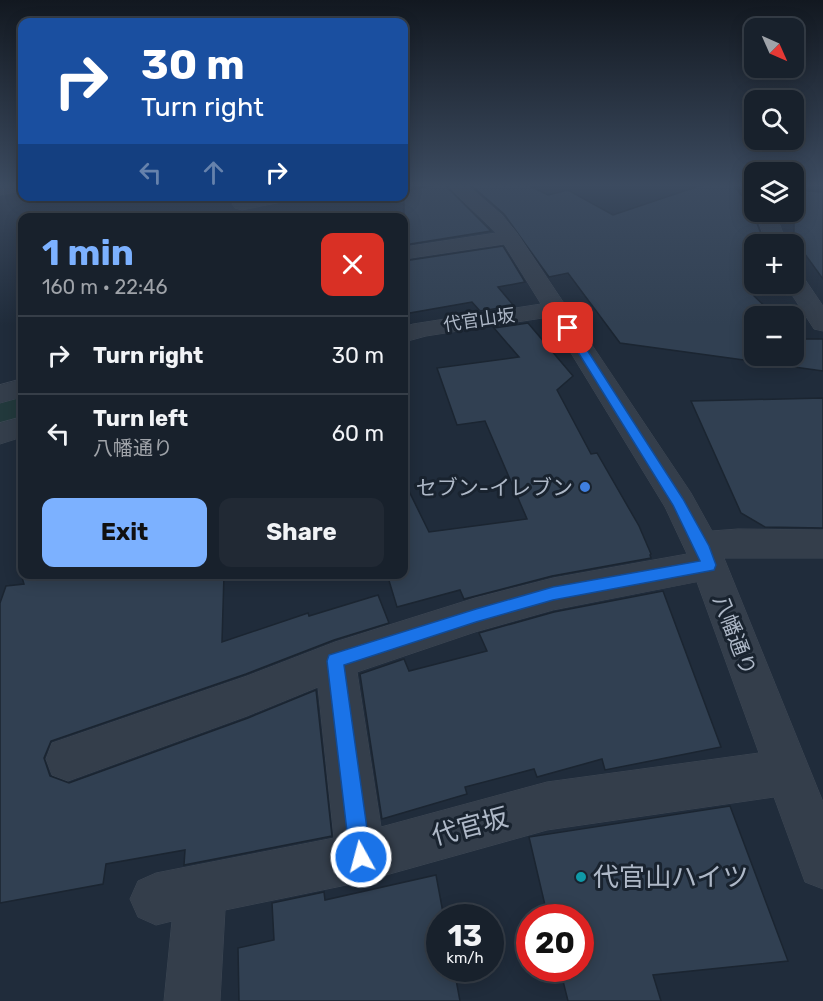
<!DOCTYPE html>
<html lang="en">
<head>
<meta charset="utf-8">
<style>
  :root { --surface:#18212c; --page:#212934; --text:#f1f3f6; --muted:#9fa3a9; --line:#363e48; --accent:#7cb1ff }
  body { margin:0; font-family:Rubik,"Noto Sans JP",sans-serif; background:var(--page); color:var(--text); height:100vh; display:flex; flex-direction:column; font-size:22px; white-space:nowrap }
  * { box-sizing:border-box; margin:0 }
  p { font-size:20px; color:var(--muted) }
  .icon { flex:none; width:33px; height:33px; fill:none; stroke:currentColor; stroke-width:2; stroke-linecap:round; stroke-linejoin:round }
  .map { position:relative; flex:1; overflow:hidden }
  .side { position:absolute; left:18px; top:213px; width:390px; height:366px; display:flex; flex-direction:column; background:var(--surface); border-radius:12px; box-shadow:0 3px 15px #0003,0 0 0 2px var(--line) }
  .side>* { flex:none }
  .guide { position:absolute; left:18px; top:18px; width:390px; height:183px; border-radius:12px; box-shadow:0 3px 15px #0003,0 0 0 2px var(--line); background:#1a4fa0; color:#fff; overflow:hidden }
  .needle { width:39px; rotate:135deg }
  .buttons { position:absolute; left:744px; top:18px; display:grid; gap:12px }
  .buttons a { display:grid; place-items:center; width:60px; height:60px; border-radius:12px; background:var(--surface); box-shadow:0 3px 15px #0003,0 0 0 2px var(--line); font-size:30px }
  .speed { position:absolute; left:426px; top:904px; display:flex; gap:12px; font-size:30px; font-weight:700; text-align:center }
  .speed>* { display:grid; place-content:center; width:78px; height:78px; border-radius:50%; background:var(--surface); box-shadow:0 3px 15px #0003,0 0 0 2px var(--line); line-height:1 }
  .speed small { font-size:15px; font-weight:400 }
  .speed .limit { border:9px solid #d22; background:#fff; color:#111 }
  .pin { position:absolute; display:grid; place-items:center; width:51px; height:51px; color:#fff; margin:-26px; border-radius:12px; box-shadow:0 3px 9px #0006 }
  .me { position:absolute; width:66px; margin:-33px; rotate:353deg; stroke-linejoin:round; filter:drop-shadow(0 0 4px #0008) }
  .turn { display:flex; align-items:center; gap:21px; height:126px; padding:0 24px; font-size:27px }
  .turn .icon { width:78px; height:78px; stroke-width:2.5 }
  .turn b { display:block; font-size:42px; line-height:51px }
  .lanes { display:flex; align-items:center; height:57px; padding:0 24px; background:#0003; justify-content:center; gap:30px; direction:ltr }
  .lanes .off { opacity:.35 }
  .round { display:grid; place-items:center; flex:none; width:63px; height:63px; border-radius:12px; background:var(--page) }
  .summary { display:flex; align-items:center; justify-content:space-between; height:102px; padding:0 24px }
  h1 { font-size:36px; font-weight:700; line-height:45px; color:var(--accent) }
  .cta { display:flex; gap:12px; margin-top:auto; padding:12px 24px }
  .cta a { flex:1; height:69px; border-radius:12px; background:var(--accent); color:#111; font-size:24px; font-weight:700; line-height:69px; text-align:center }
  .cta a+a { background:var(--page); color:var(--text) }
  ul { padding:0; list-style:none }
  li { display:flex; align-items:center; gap:18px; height:78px; padding:0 24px; border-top:2px solid var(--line) }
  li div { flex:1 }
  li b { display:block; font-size:22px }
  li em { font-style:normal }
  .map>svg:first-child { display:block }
  .green { fill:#22393c }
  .building { fill:#314052; stroke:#1b2531; stroke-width:1.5 }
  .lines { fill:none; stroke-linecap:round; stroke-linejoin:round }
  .minor-casing { stroke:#3d4754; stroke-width:1 }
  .minor { fill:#343e4b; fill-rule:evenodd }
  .route { fill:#1a73e8; stroke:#114b97; stroke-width:1.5 }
  .shop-dot { fill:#3f7fe0; stroke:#19232f; stroke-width:2 }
  .culture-dot { fill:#0f9aa8; stroke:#19232f; stroke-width:2 }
  .labels { text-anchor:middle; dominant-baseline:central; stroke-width:6; stroke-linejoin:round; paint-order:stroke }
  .far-street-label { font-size:18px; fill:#aeb8c7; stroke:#19232f }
  .poi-label { font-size:21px; fill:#aeb8c7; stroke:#19232f; text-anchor:end }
  .street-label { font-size:21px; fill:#aeb8c7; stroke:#19232f }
  .near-street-label { font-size:26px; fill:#aeb8c7; stroke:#19232f }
  .near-poi-label { font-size:26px; fill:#aeb8c7; stroke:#19232f; text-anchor:start }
</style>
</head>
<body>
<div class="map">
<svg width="823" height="1001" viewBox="0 0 823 1001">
  <rect width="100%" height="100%" fill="#202c3b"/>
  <polygon class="green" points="22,395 22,420 0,425 0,401"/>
  <g class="building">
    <polygon points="437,185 445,185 491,231 404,245 404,191"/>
    <polygon points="471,185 528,185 548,195 568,190 613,215 702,185 733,185 754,210 753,213 765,244 754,244 754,296 775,316 754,316 754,356 794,356 794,335 797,339 823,339 823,371 620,343 568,273 549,277 504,214"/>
    <polygon points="794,190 823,192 823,279 794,239"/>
    <polygon points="503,246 525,282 498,287 514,306 480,311 472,302 404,314 404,261"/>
    <polygon points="528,323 573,376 557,390 591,454 597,453 639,526 651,554 650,555 651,558 552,576 464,599 460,590 397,607 387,574 404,574 404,481 429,532 527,519 485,421 457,425 437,368 519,357 494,328"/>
    <polygon points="823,398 823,528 765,527 741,513 691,401"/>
    <polygon points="21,574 224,574 222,642 308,613 309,616 378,595 389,623 334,640 246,674 51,741 44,758 50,776 69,783 248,718 316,690 332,836 184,865 185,850 106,864 103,884 0,903 0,603 6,586 24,584"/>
    <polygon points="663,591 721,747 605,770 602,759 537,777 534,769 465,787 467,794 382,819 360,674 404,659 409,671 487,651 479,633 554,612"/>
    <polygon points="730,806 788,961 653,975 661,1001 568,1001 560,969 580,969 580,918 548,918 529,837"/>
    <polygon points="436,875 444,918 440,918 440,969 454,969 460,1001 239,1001 238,948 274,940 272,903 324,892 325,900"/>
  </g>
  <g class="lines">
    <g class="minor-casing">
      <g id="minor">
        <polygon points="0,185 22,185 22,191 0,195"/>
        <path d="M447,185H467L502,215L517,233L691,493L712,531L738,529L823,530V558H724L823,802V889L805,882L774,797L547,830L361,882L225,910L220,1001H164L172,921L156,925L138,917L130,899L138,881L156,873L334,838L318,687L247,716L68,781L52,775L46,759L52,743L247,676L335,642L475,598L553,578L687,554L665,507L549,317L426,336L404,342V327L413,324L541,304L504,244L404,259V247L496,233ZM697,582L759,753L547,782L381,827L357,672L475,632L553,610Z"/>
        <polygon points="745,185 754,185 754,192 747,191"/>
        <polygon points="251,196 293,196 291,200 242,210 235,208 232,204 235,200"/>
        <polygon points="755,212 775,212 787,244 767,244"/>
        <polygon points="794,273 802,275 823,306 823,331 814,329 785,284 794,284"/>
        <polygon points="22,379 22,397 0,403 0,385"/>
        <polygon points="22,417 22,437 0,444 0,423"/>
      </g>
    </g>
    <use href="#minor" class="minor"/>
  </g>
  <linearGradient id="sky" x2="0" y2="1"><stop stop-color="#121820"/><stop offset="0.57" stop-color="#3c4b60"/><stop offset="1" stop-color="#3c4b60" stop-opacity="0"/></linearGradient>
  <rect width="823" height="325" fill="url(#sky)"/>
  <polygon class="route" points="568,325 573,328 683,499 709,546 716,565 714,570 709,571 553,600 476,622 344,665 371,857 368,864 361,867 353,864 350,857 327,661 329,655 476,609 553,587 700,561 673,505 563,328"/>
  <circle class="shop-dot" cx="585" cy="487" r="6"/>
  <circle class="culture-dot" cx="581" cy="877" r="6"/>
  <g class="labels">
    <g class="far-street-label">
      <text transform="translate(479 320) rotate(-8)">代官山坂</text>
    </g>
    <g class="poi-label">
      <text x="573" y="487">セブン-イレブン</text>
    </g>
    <g class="street-label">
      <text transform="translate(735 635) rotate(69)">八幡通り</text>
    </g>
    <g class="near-street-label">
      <text transform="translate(470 827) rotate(-15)">代官坂</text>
    </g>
    <g class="near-poi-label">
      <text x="593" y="877">代官山ハイツ</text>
    </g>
  </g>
</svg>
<div class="buttons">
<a><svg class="needle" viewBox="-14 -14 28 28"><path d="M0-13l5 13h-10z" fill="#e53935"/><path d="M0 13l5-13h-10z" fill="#9fa3a9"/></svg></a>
<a><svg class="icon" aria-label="search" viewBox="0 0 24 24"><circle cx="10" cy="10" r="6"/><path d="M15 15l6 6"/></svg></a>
<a><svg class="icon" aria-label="layers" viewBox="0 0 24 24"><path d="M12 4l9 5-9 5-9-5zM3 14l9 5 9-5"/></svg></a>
<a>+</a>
<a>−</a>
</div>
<div class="speed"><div>13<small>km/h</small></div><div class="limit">20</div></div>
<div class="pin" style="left:568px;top:328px;background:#d93025"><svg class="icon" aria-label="arrive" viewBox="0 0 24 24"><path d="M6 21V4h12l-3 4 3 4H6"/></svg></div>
<svg class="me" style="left:361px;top:857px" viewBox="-20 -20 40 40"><circle r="17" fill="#1a73e8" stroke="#fff" stroke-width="3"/><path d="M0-11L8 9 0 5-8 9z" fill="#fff"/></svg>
<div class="guide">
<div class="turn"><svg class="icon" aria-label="right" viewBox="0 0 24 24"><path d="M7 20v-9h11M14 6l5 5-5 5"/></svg><div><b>30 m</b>Turn right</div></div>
<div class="lanes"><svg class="icon off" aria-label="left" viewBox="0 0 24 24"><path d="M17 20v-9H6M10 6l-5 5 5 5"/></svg><svg class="icon off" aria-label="ahead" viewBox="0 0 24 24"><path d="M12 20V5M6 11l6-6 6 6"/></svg><svg class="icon" aria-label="right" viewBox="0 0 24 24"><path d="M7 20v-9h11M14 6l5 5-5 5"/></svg></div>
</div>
<section class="side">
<div class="summary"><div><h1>1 min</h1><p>160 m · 22:46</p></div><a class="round" style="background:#d93025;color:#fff"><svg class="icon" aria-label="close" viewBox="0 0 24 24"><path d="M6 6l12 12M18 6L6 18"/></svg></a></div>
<ul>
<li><svg class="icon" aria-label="right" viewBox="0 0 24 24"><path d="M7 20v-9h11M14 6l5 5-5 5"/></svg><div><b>Turn right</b></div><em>30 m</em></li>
<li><svg class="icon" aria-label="left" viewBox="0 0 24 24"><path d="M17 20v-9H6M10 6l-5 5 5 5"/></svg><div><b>Turn left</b><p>八幡通り</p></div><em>60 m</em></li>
</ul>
<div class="cta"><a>Exit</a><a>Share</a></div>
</section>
</div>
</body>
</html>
